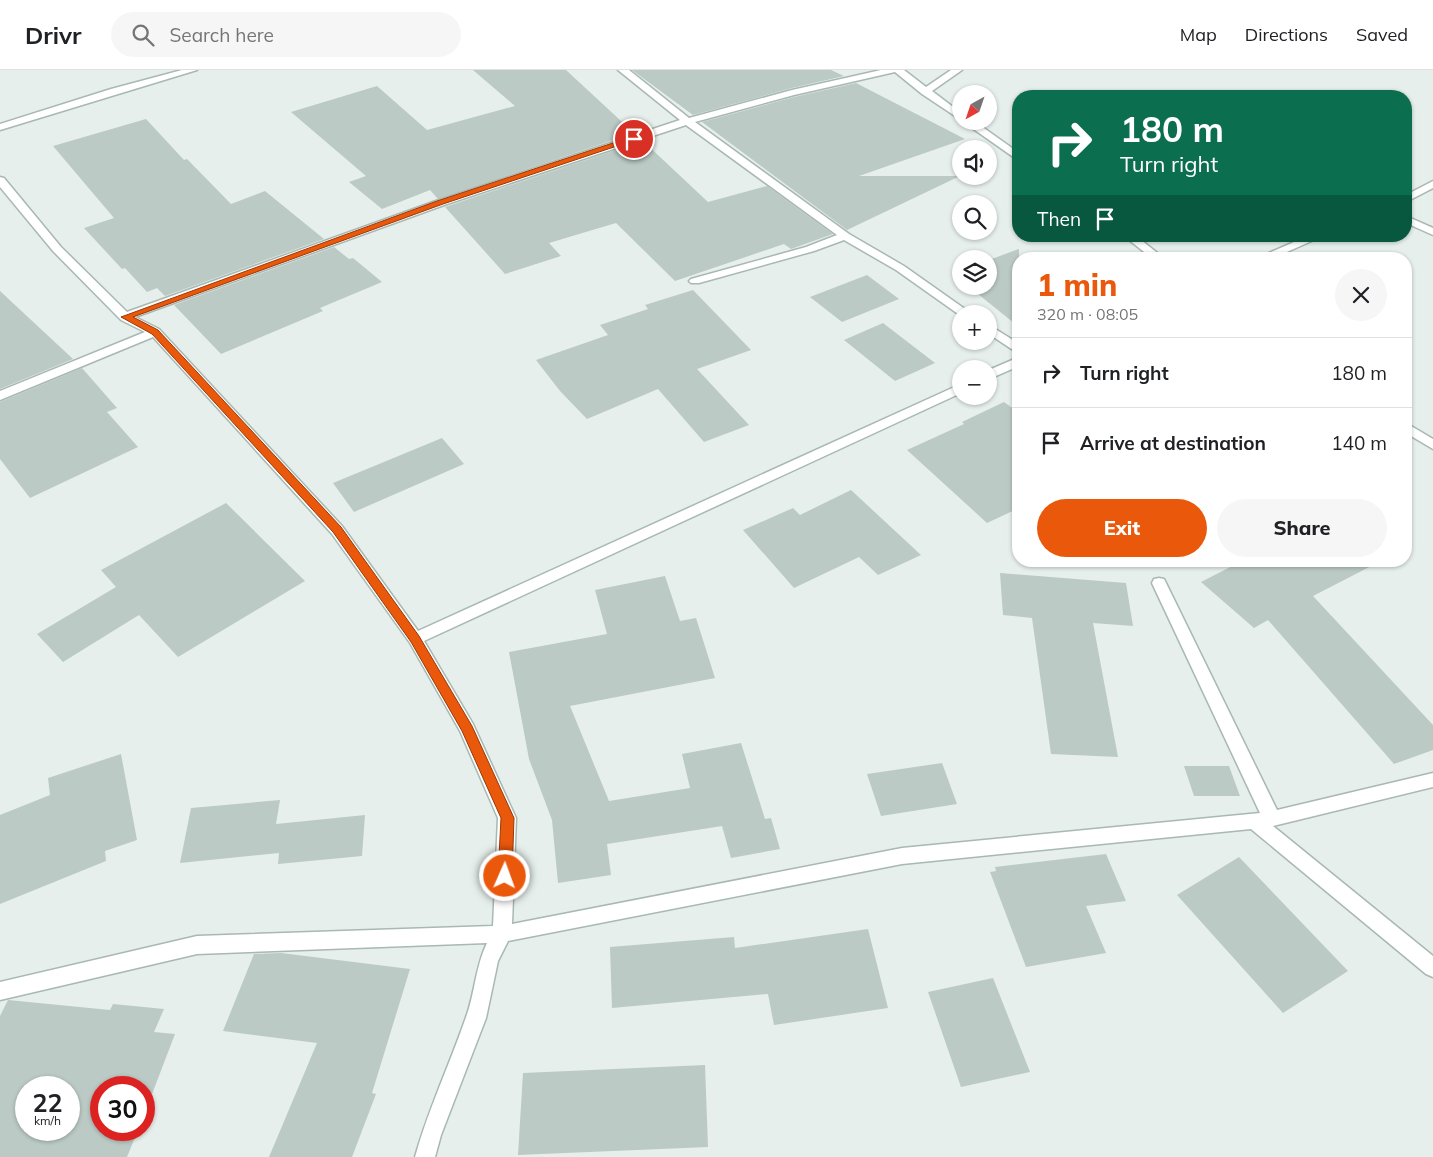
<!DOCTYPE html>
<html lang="en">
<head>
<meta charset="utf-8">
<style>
  :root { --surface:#fff; --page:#f6f6f6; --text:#202124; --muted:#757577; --line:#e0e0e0; --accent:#ea580c }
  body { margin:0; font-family:Mulish,sans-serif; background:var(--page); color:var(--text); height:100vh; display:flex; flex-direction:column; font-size:19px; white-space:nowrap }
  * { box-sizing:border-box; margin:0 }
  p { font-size:16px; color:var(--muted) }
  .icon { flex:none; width:28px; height:28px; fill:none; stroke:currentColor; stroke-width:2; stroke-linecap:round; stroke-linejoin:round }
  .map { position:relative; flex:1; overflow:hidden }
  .details { position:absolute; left:1012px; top:182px; width:400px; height:315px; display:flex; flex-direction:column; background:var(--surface); border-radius:20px; box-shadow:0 1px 4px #0004 }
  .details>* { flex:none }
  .top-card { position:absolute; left:1012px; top:20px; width:400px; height:152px; border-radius:20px; box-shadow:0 1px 4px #0004; background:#0b6e4f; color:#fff; overflow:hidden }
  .needle { width:32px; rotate:220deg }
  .controls { position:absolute; left:952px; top:15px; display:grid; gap:10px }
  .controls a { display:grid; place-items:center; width:45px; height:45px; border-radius:50%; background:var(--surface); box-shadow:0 1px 4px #0004; font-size:25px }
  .speed { position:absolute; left:15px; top:1006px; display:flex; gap:10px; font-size:25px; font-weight:700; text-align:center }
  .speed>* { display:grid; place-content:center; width:65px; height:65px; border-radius:50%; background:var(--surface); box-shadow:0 1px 4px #0004; line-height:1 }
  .speed small { font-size:12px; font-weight:400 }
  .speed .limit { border:8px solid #d22; background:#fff; color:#111 }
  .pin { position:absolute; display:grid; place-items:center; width:42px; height:42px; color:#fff; margin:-21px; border:2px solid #fff; border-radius:50%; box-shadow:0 1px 5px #0007 }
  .me { position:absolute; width:55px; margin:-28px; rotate:2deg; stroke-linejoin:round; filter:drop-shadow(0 0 4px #0008) }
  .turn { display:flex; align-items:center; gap:18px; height:105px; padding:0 25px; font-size:22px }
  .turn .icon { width:65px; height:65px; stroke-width:2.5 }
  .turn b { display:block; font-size:35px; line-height:42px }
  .then { display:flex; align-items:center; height:48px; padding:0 25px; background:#0003; gap:10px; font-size:19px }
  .round { display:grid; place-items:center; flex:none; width:52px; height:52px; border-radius:26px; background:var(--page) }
  .overview { display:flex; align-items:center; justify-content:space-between; height:85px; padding:0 25px }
  h1 { font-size:30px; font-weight:800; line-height:38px; color:var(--accent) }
  .action { display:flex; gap:10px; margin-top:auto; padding:10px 25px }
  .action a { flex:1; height:58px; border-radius:30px; background:var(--accent); color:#fff; font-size:20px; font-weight:800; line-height:58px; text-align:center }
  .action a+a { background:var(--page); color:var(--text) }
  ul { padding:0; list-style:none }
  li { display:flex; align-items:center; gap:15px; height:70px; padding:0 25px; border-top:1px solid var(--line) }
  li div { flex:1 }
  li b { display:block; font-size:19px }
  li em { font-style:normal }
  header { display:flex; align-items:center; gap:30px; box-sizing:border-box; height:70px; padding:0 25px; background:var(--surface); border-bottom:1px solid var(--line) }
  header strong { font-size:24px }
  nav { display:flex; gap:28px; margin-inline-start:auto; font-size:18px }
  .search { width:350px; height:45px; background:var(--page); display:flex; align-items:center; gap:12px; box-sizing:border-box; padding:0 18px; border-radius:28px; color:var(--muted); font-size:19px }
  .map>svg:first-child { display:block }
  .building { fill:#bbcac4; fill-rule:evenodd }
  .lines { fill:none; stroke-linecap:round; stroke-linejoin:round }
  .minor-casing { stroke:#a8b8b2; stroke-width:3 }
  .minor { fill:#fff; fill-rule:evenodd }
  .route { fill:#ea580c; stroke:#983908 }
</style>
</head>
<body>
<header>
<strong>Drivr</strong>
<div class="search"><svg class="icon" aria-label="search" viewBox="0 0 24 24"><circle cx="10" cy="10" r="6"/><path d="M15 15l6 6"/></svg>Search here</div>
<nav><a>Map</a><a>Directions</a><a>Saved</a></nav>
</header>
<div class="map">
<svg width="1433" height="1087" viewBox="0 0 1433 1087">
  <rect width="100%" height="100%" fill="#e6efeb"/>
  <g class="building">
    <polygon points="473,0 566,0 634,63 438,129 430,120 382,139 349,112 366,106 291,42 377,16 427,60 515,36"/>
    <polygon points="632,0 831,0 844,6 792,18 693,45"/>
    <polygon points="856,13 965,69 859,106 960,106 847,160 702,52 794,27"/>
    <polygon points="146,49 184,90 187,89 231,134 265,121 324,169 165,226 157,218 147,222 125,198 122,199 84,158 114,148 53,76"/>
    <polygon points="643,71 708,132 767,116 833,164 791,179 784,174 675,211 616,153 549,173 561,186 505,204 445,137"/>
    <polygon points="334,177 349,189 353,188 382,212 320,238 323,241 221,284 174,235"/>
    <polygon points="1019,179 1019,257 968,216 989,216 989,190"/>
    <polygon points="867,205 899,229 842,252 810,227"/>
    <polygon points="693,220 751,280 697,299 749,355 704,372 658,319 587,349 560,321 536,290 608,265 600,255 648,239 645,235"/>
    <polygon points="0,221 73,289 0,319"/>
    <polygon points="883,253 935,293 895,311 844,270"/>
    <polygon points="82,298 117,338 107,342 138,377 30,428 0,389 0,332"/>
    <polygon points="1004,332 1019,343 1019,438 987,453 907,380 964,354 962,352"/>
    <polygon points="442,368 464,394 354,442 333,413"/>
    <polygon points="851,420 921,485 878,505 859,487 794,518 743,460 793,438 800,445"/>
    <polygon points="226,433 305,511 178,587 139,545 63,592 37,564 116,517 101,500"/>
    <polygon points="1242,491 1381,491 1313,526 1433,655 1433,680 1394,694 1268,550 1254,558 1201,512"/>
    <polygon points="1000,503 1126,513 1133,556 1093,553 1118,687 1051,684 1032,548 1003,545"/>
    <polygon points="665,506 680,551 696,548 715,608 570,636 609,731 690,718 682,684 741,673 765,749 771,748 780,779 731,788 722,756 607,774 611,805 558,813 552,750 529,689 509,582 607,564 595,520"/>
    <polygon points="121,684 137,770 105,781 106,791 0,834 0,745 50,725 48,708"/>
    <polygon points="942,693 957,734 881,746 867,704"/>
    <polygon points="1184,696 1229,696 1240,726 1194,726"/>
    <polygon points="280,730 276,754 365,745 362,786 278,794 279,783 180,793 191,738"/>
    <polygon points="1106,784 1126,831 1086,836 1106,883 1026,897 990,802 996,801 995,797"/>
    <polygon points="1239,787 1348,901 1283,943 1177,825"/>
    <polygon points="868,859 888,938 774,955 768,924 612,938 610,877 734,867 735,878"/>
    <polygon points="281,883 410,899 372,1023 376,1024 352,1087 269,1087 317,973 223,961 254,884"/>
    <polygon points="993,908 1030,1002 961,1017 928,922"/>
    <path d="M8,930L110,940L113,934L164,939L154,962L175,964L144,1045V1018H101V1060H138L127,1087H0V946ZM26,1018H69V1060H26Z"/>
    <polygon points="705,995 708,1077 518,1085 523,1003"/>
  </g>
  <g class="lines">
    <g class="minor-casing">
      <g id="minor">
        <polygon points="182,0 197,0 0,60 0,54 111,19"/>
        <path d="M618,0H629L689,48L792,20L881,0H904L926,17L951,0H962L932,21L961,43V50L922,24L895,2L794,25L695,52L849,164L904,196L972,244H961V246L896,200L844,170L814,181L699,213H691L689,211L691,209L806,177L837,165L686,55L444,135L135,247L159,259L342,456L418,561L961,314V323L424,571L473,654L516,748L512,854L902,778L1260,743L1152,513L1154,509L1159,508L1164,509L1166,513L1277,740L1433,703V717L1273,756L1433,886V907L1426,904L1251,759L902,794L508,871L498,891L486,948L441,1065L435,1087H415C428,1040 449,996 465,950C475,925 475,897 487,873L197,884L0,930V912L197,866L493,856L498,748L460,661L410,573L332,464L153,267L0,330V321L145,262L121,250L53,181L0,117V107L4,108L61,177L127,242L436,131L680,50Z"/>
        <polygon points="962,51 974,51 1019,83 1019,91"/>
        <polygon points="1433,111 1433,118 1406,132 1406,125"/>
        <polygon points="1406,146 1433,158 1433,165 1406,153"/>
        <polygon points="1124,166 1136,166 1165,189 1153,189"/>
        <polygon points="1308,166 1323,166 1271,189 1255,189"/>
        <polygon points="989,255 1019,274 1019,284 989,264"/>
        <polygon points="1019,287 1019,296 989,309 989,300"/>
        <polygon points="1406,353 1433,369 1433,379 1406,363"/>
      </g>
    </g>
    <use href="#minor" class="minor"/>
  </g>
  <polygon class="route" points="631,67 638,69 443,134 133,247 158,260 341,457 419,566 472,656 514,748 512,806 510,811 505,812 500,811 498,806 501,748 462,661 411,572 333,462 152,264 121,247 437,131"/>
</svg>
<div class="controls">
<a><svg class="needle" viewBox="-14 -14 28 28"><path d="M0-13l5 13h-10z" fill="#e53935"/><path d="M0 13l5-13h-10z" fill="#757577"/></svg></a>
<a><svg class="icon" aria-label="sound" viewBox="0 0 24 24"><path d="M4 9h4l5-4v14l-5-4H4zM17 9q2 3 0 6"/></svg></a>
<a><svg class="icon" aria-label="search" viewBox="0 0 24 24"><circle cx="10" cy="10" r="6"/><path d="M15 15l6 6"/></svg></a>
<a><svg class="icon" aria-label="layers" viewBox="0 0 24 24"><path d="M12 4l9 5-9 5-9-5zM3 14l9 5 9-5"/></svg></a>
<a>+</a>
<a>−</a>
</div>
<div class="speed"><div>22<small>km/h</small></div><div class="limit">30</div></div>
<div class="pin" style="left:634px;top:69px;background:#d93025"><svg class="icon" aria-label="arrive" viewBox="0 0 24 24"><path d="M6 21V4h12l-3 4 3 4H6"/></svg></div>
<svg class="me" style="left:505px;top:806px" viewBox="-20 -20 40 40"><circle r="17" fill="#ea580c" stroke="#fff" stroke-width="3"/><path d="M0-11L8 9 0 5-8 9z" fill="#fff"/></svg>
<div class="top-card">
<div class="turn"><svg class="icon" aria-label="right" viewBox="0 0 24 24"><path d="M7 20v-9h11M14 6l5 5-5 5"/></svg><div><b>180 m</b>Turn right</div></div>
<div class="then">Then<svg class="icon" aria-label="arrive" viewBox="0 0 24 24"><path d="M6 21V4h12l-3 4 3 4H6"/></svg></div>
</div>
<section class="details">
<div class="overview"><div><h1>1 min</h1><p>320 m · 08:05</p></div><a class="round"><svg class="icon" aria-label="close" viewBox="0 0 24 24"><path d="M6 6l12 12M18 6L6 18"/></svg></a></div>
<ul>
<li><svg class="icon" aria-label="right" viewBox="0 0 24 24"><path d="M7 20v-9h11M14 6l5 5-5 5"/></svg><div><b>Turn right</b></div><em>180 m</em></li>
<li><svg class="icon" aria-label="arrive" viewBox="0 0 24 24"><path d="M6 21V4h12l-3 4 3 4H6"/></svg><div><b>Arrive at destination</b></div><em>140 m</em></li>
</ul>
<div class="action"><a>Exit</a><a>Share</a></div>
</section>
</div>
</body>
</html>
